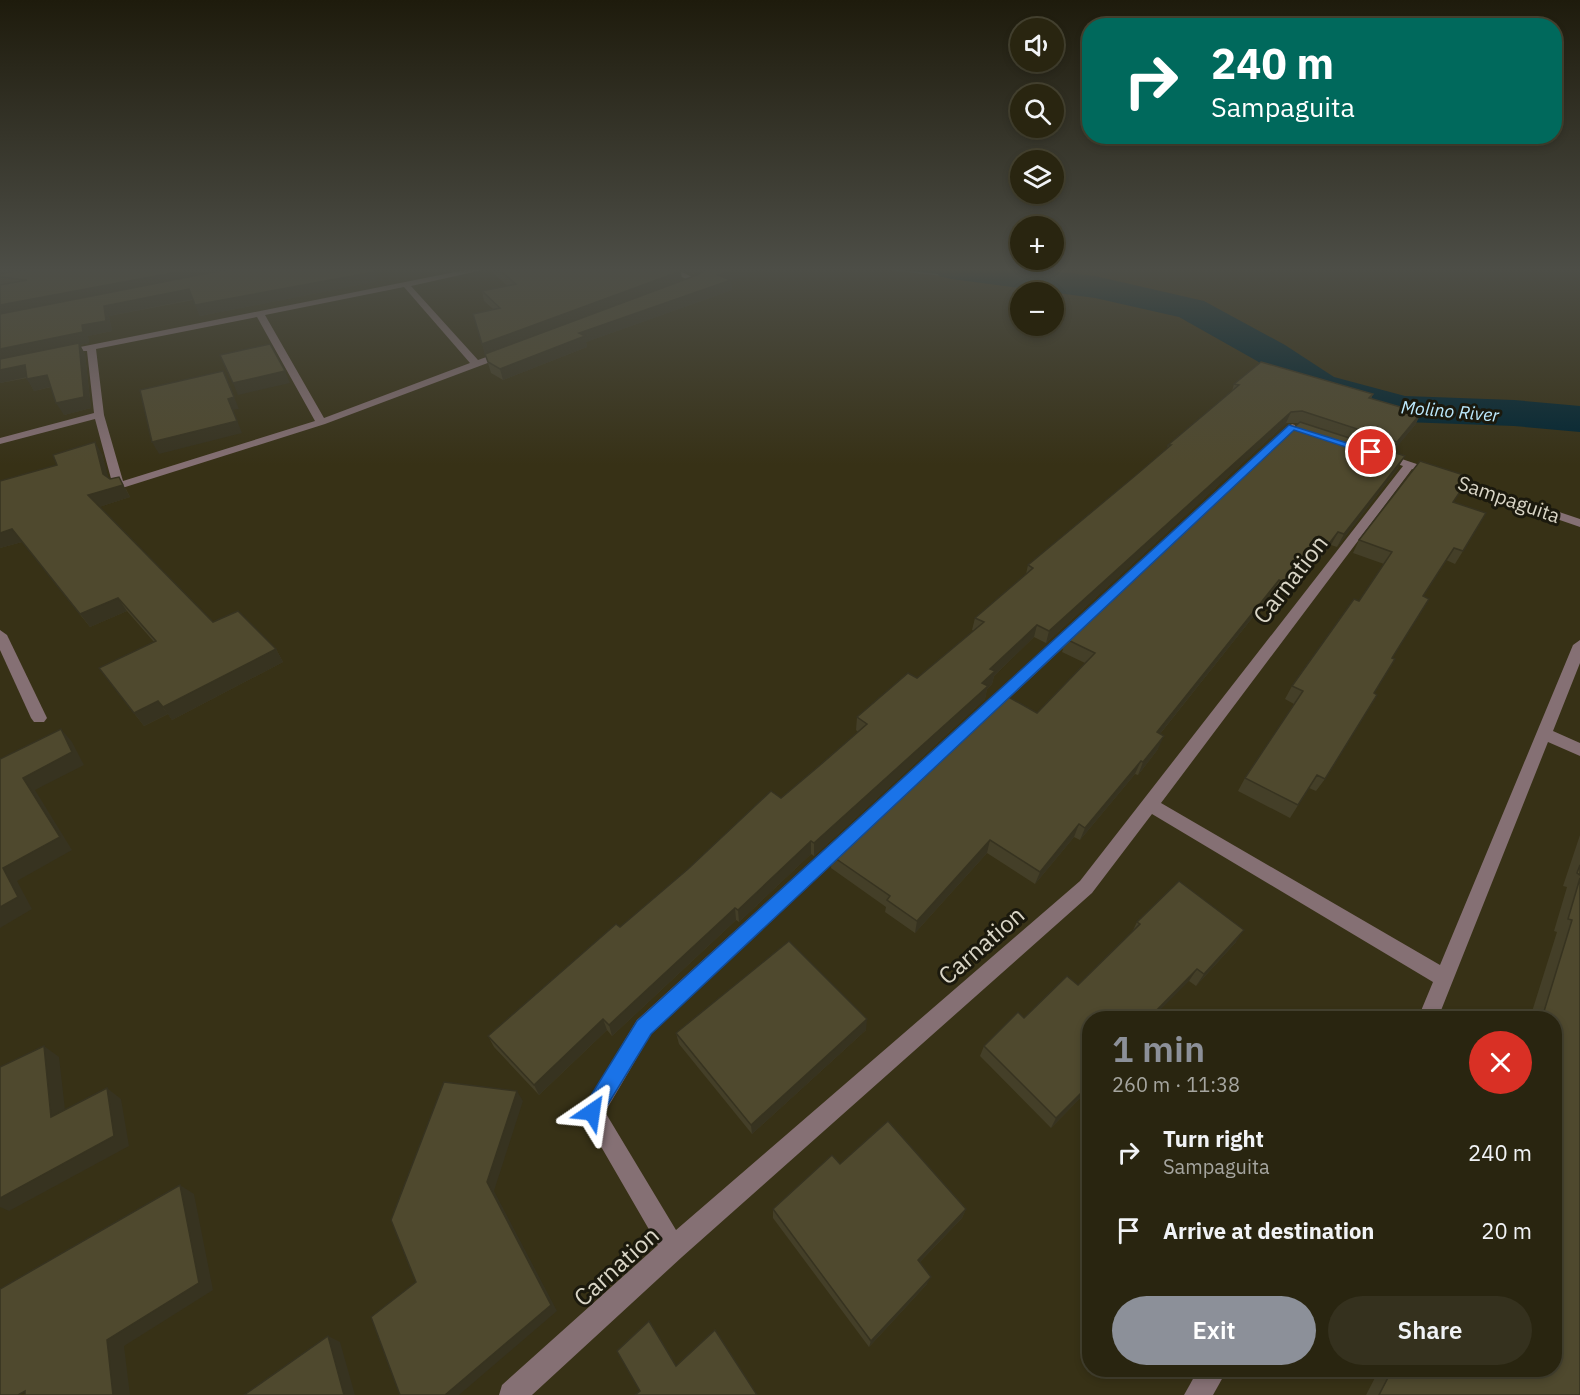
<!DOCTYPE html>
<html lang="en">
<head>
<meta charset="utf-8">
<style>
  :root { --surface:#292510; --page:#35311e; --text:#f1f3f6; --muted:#a5a59f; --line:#454230; --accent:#8c9099 }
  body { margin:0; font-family:"IBM Plex Sans",sans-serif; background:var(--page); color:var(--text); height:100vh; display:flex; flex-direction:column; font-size:22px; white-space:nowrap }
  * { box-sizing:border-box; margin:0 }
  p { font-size:20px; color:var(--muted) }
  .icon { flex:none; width:33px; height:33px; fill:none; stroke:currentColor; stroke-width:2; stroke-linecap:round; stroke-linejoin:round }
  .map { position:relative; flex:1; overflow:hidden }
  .details { position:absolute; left:1082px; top:1011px; width:480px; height:366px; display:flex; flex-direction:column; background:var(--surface); border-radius:24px; box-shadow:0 3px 9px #0003,0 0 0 2px var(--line) }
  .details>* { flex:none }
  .top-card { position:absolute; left:1082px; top:18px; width:480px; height:126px; border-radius:24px; box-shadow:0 3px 9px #0003,0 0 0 2px var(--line); background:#00695c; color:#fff; overflow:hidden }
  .tools { position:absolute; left:1010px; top:18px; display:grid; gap:12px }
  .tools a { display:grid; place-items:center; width:54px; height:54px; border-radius:50%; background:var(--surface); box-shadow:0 3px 9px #0003,0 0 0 2px var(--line); font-size:30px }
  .pin { position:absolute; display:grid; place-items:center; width:51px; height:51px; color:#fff; margin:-26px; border:3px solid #fff; border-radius:50%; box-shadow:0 2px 6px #0007 }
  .me { position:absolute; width:66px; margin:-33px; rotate:32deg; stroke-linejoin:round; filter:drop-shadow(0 0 4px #0008) }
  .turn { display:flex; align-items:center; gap:21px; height:126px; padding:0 30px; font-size:27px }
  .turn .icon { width:78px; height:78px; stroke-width:2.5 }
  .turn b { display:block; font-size:42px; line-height:51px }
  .round { display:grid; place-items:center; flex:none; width:63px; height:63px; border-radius:32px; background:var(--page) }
  .summary { display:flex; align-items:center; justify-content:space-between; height:102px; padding:0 30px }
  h1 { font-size:36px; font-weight:600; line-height:45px; color:var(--accent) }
  .primary-button { display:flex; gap:12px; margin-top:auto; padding:12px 30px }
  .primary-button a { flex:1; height:69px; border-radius:36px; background:var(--accent); color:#fff; font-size:24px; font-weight:600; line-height:69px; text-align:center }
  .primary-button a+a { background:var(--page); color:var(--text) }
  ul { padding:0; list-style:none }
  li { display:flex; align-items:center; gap:18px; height:78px; padding:0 30px }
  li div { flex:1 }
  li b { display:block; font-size:22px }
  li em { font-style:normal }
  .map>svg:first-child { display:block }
  .water { fill:#002532; stroke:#415a5e; stroke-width:1.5 }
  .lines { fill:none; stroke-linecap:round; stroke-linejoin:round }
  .river { fill:#002532; fill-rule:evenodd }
  .minor { fill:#857074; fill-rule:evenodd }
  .wall { fill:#443f28 }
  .shaded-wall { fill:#373320 }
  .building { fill:#4f492e; stroke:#373320; stroke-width:1.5 }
  .route { fill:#1a73e8; stroke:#114b97; stroke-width:1.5 }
  .labels { text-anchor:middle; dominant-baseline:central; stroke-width:6; stroke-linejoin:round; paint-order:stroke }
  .far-water-label { font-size:18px; font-style:italic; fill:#bdeafe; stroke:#1b190d }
  .street-label { font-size:20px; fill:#d9d5c6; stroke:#1b190d }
  .near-street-label { font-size:24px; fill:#d9d5c6; stroke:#1b190d }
</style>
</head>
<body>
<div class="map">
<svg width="1580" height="1395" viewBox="0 0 1580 1395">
  <rect width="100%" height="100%" fill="#373116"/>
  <polygon class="water" points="883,269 988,269 1109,285 1089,295 1028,284"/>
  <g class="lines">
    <polygon class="river" points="934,269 1036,269 1095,276 1204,301 1285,345 1334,377 1405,396 1514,400 1580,406 1580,432 1514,426 1404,422 1304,395 1257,361 1179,317 1095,298 951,279 939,276"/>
    <g class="minor">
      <path d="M470,269H487L411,286L478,360L506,350L509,351V355L325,424L119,489L113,486L95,419L0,444V438L94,413L87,351H80V347ZM404,287L470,363L324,418L265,315ZM257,317L315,421L123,481L104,415L96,349Z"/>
      <polygon points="666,269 676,269 694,278 709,269 719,269 694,283"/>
      <polygon points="1292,424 1318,433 1313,436 1294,431 651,1034 605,1112 676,1230 1080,881 1403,466 1380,458 1379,456 1384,453 1580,519 1580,527 1412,469 1161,803 1440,965 1573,645 1580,640 1580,663 1553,731 1580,743 1580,756 1548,742 1438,1018 1418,1018 1433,982 1152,814 1092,893 682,1257 532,1395 499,1395 502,1385 658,1245 581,1112 637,1020"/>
      <polygon points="0,630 7,635 47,718 44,722 34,722 31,718 0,650"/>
      <polygon points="1198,1370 1227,1370 1213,1395 1184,1395"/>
    </g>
  </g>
  <g class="wall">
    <polygon points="0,269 378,281 200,316 193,300 109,316 112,331 88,336 89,343 80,345 85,354 91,408 64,415 51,387 34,391 27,378 0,383"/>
    <polygon points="488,269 678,269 682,281 731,281 732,290 586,342 587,347 503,380 491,373 473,314 493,309 484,301 482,291 508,286"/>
    <polygon points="682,269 704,269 694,275"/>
    <polygon points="1234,384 1373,394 1371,399 1421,413 1415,425 1392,452 1398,468 1337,547 1331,545 1318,561 1313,559 1295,581 1290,579 1278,595 1272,593 1160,734 1158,749 1138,775 1135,774 1080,840 1074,837 1035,884 987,853 915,933 885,912 886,907 831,868 832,856 1037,713 1085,663 1062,652 1066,639 1298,423 1286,423 1046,643 1034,637 994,676 992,684 987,689 985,699 814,856 811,854 739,922 736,920 612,1036 607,1030 539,1095 494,1047 488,1036 620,927 781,798 858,732 856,730 857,717 917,678 974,631 972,630 975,618 1026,574 1028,565 1136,475 1167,449 1168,445 1232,391"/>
    <polygon points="102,454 108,478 126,489 130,497 99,507 213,622 276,649 283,662 172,720 168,714 144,726 99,668 154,642 127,611 90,627 22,542 0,548 0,481"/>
    <polygon points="1454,502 1463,551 1455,564 1446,560 1423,596 1374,693 1325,779 1316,791 1309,788 1290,818 1238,791 1245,778 1294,704 1285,699 1292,686 1359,601 1384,564 1353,553 1359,540"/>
    <polygon points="1580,835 1580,1395 1366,1395 1379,1370 1554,1370 1554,1018 1530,1018 1557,932 1554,931 1567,887 1563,886"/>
    <polygon points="1137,922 1236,942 1196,986 1189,981 1089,1018 1089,1089 1051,1128 980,1056 984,1046 1024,1018 1078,985 1132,932"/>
    <polygon points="866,1030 752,1134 679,1044 676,1033"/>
    <polygon points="840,1164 966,1209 962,1218 919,1263 927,1284 869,1347 773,1218 773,1209"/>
  </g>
  <g class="shaded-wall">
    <polygon points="0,269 42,269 0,277"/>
    <polygon points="193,269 251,269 0,316 0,305"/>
    <polygon points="693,269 704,269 694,275"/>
    <polygon points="736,269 764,269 731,281 732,290 586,342 587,347 503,380 500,369 579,333 718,275"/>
    <polygon points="681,271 682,281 485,355 482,344"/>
    <polygon points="374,272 378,281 200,316 195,305"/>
    <polygon points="189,289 194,299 109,316 112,331 88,336 89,343 80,345 85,354 91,408 64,415 56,403 79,345 0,361 0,349 82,325 104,306"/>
    <polygon points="25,365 32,376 0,383 0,370"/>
    <polygon points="223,371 239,409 233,410 242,433 159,454 152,442 228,399"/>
    <polygon points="285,371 290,383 238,395 233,383"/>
    <polygon points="47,375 54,386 34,391 27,379"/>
    <polygon points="1291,412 1286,423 1046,643 1049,631"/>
    <polygon points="1421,413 1415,425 1391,454 1397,442"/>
    <polygon points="95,442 102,454 111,487 103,474"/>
    <polygon points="1405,456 1398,468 1337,547 1344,534"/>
    <polygon points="119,477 130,497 96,508 88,495"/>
    <polygon points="12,529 22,542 0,548 0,533"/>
    <polygon points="1338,532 1331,545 1318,561 1325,549"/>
    <polygon points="1320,547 1313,559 1295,581 1301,568"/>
    <polygon points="1297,567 1290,579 1278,595 1284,582"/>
    <polygon points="1279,580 1272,593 1151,745 1157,732"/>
    <polygon points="118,598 127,611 90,627 80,614"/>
    <polygon points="1037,625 1034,637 994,676 992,684 987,689 985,699 814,856 814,843 982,683 990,669"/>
    <polygon points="276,649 283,662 172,720 163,707"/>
    <polygon points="158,701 168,714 144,726 134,713"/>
    <polygon points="61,729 72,742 84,765 35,790 72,850 17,881 32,909 0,928 0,907 3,868 23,778"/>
    <polygon points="1164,736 1158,749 1138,775 1143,762"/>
    <polygon points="1141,761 1135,774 1080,840 1085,828"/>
    <polygon points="1079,824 1074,837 1035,884 1040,872"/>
    <polygon points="990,840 987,853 915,933 917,921"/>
    <polygon points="811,841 811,854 739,922 738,910"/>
    <polygon points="735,908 736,920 612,1036 609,1025"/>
    <polygon points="1244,930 1236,942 1196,986 1204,974"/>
    <polygon points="1197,969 1189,981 1152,1018 1149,1018"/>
    <polygon points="603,1019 607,1030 539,1095 534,1085"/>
    <polygon points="867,1019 866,1030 752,1134 751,1125"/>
    <polygon points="44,1046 59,1057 67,1127 51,1117"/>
    <polygon points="1089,1085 1089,1089 1051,1128 1056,1118"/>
    <polygon points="107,1088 121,1099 129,1146 9,1211 0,1207 0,1198"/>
    <polygon points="517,1091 523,1101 494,1191 557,1311 459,1395 445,1395 487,1182"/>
    <polygon points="180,1185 194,1194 213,1290 124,1346 130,1395 113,1395 107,1340"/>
    <polygon points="966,1209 962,1218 914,1268 918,1260"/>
    <polygon points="931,1277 927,1284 869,1347 871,1341"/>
    <polygon points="328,1336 340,1342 355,1395 344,1395"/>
  </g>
  <g class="building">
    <polygon points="27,269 193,269 0,305 0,285 27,280 0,277 0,274"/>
    <polygon points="229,269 373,269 374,272 195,305 189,289 104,306 106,321 82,325 83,332 0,349 0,314"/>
    <polygon points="498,269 678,269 681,271 482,344 473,314 500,308 482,291 516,284"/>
    <polygon points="707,269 736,269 718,275 731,280 579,333 585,336 500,369 488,362 485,354 697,275"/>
    <polygon points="79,343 84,397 56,403 47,375 27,379 25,365 0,370 0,359"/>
    <polygon points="270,344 285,371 233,383 220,355"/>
    <polygon points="1261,362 1373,394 1369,398 1421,413 1397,442 1302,411 1291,412 1049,631 1037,625 990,669 995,671 982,683 988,686 814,843 811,841 738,910 735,908 609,1025 603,1019 534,1085 488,1036 616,924 620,927 688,869 771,791 781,798 819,766 867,724 857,717 908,673 917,678 984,622 975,618 1033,568 1028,565 1136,475 1171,445 1168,445 1239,385 1234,384"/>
    <polygon points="223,371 234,397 228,399 237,421 152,442 140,390"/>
    <polygon points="1300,422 1405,456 1344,534 1338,532 1325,549 1320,547 1301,568 1297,567 1284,582 1279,580 1157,732 1164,736 1143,762 1141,761 1085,828 1079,824 1040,872 990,840 917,921 887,900 890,896 832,856 1005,695 1037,713 1095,653 1066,639"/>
    <polygon points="95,442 103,474 110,479 119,477 123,485 88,495 213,622 238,611 276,649 163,707 158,701 134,713 99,668 156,641 118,598 80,614 12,529 0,533 0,481 57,465 53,455"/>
    <polygon points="1420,461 1470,477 1453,502 1486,513 1463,551 1454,548 1423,596 1429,599 1392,658 1395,659 1374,693 1377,695 1325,779 1317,775 1298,805 1245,778 1303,691 1292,686 1354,599 1359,601 1392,552 1359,540"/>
    <polygon points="61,729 72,752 23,778 60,837 3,868 18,897 0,907 0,759"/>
    <polygon points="1580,865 1580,875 1577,873"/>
    <polygon points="1580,878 1580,1395 1379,1395 1392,1370 1554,1370 1554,1018 1542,1018 1572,920 1568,919"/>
    <polygon points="1179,881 1244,930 1204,974 1197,969 1149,1018 1089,1018 1089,1085 1056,1118 984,1046 1018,1012 1024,1018 1067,976 1078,985 1140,924 1137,922"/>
    <polygon points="789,941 867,1019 751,1125 676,1033"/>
    <polygon points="44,1046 51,1117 107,1088 114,1136 0,1198 0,1067"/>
    <polygon points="444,1082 517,1091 487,1182 551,1305 445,1395 400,1395 371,1317 416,1282 391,1220"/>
    <polygon points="888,1121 966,1209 918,1260 931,1277 871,1341 773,1209 832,1155 840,1164"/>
    <polygon points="180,1185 199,1283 107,1340 113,1395 25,1395 25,1391 18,1395 0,1395 0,1289"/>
    <polygon points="649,1321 676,1366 715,1330 757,1395 635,1395 640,1391 617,1351"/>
    <polygon points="328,1336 344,1395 244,1395"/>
  </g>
  <linearGradient id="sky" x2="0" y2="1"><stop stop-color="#1e1b0c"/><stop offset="0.58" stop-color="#4d4e47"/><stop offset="1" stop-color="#4d4e47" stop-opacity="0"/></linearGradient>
  <rect width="1580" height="465" fill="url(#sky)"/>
  <polygon class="route" points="1289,425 1376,452 1367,454 1294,430 651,1034 599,1119 592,1122 585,1119 582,1112 585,1105 637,1021"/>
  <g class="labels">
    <g class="far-water-label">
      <text transform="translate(1450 411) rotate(5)">Molino River</text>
    </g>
    <g class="street-label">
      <text transform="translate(1509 499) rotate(19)">Sampaguita</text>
    </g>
    <g class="near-street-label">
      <text transform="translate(1290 579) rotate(-52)">Carnation</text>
      <text transform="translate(981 945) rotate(-41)">Carnation</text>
      <text transform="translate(616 1266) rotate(-42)">Carnation</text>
    </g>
  </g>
</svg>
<div class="tools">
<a><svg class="icon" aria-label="sound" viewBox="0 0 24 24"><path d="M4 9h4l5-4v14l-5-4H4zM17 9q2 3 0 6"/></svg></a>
<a><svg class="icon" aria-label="search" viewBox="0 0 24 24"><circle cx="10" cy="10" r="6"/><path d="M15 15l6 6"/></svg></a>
<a><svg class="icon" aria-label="layers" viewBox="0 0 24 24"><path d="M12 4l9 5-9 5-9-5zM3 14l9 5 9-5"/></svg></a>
<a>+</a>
<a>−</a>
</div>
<div class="pin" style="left:1371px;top:452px;background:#d93025"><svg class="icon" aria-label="arrive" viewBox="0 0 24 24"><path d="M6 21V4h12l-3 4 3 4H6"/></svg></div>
<svg class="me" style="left:592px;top:1112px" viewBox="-20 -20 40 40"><path d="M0-17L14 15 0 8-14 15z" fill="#1a73e8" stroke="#fff" stroke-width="4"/></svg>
<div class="top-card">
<div class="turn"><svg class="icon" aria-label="right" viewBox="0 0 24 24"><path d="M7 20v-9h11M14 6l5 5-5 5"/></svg><div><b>240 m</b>Sampaguita</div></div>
</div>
<section class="details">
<div class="summary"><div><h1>1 min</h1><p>260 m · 11:38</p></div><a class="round" style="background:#d93025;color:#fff"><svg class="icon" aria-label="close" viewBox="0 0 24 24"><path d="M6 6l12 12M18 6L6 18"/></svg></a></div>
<ul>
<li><svg class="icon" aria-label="right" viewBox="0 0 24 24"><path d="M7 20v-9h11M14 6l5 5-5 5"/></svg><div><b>Turn right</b><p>Sampaguita</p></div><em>240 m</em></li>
<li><svg class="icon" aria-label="arrive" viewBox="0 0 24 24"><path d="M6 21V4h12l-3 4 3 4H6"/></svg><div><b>Arrive at destination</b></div><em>20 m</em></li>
</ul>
<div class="primary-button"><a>Exit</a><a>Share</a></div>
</section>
</div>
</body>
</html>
